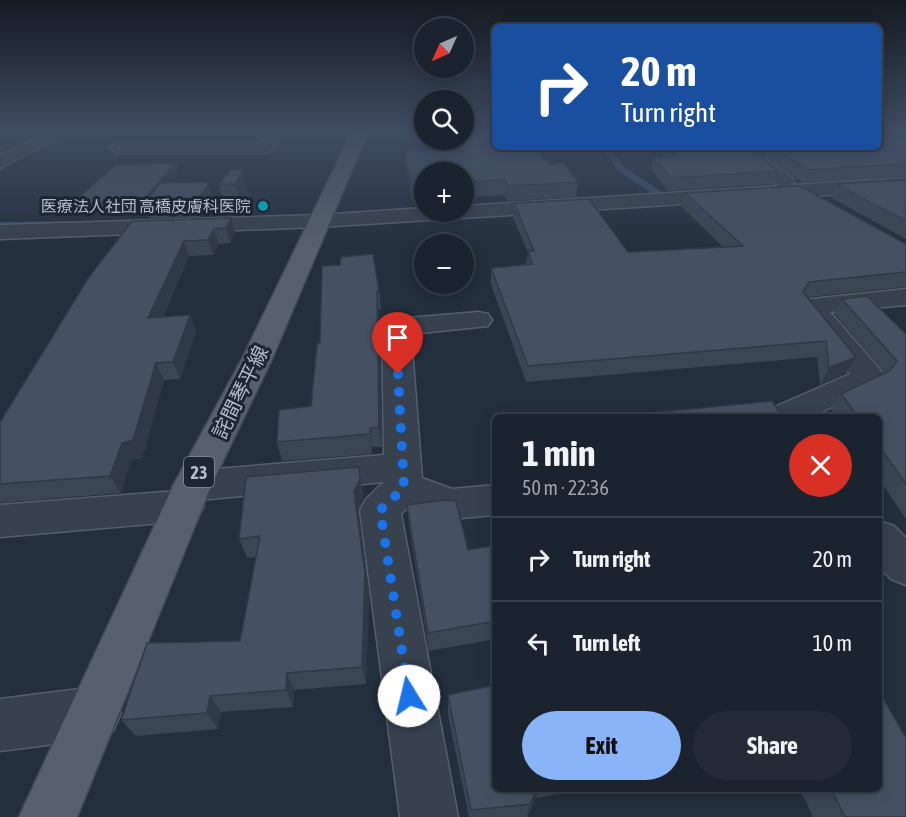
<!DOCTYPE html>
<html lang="en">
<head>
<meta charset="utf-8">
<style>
  :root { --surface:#1b232e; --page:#242b36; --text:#f1f3f6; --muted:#a0a4aa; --line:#39404a; --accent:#8ab4f8 }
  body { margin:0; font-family:"Asap Condensed","Noto Sans JP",sans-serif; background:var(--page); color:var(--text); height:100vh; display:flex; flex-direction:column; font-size:22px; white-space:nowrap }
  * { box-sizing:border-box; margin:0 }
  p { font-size:20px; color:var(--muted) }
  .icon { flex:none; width:33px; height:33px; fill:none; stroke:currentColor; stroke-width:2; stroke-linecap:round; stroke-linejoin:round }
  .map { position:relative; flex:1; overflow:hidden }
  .sheet { position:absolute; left:492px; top:414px; width:390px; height:378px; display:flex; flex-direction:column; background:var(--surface); border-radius:9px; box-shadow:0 3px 15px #0003,0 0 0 2px var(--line) }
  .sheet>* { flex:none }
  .hud { position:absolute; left:492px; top:24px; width:390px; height:126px; border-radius:9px; box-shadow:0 3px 15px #0003,0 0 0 2px var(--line); background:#1a4fa0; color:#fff; overflow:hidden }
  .needle { width:39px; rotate:225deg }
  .fabs { position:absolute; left:414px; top:18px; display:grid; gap:12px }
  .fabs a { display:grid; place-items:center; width:60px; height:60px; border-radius:50%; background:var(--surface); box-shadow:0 3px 15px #0003,0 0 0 2px var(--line); font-size:30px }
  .pin { position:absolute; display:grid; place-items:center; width:51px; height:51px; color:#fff; margin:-62px -26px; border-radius:50% 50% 50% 0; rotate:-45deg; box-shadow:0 0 6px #0007 }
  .pin .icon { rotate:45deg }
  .me { position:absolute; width:66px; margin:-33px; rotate:351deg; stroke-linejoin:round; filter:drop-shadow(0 0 4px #0008) }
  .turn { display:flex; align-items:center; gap:21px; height:126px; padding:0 30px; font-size:27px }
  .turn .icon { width:78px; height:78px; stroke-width:2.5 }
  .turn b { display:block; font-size:42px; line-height:51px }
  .round { display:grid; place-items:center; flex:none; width:63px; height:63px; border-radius:32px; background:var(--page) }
  .summary { display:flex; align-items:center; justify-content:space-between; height:102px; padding:0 30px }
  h1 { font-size:36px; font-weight:700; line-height:45px }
  .primary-button { display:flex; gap:12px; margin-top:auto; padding:12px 30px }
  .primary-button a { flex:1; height:69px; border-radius:36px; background:var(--accent); color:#111; font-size:24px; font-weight:700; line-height:69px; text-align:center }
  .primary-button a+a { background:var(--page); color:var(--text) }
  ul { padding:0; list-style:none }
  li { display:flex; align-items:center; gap:18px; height:84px; padding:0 30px; border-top:2px solid var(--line) }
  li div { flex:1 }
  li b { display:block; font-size:22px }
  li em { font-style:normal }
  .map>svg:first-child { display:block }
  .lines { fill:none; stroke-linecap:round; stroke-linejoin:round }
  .stream { fill:#394c67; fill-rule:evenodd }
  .minor-casing { stroke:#565f6c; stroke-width:3 }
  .major-casing { stroke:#414a57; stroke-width:3 }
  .minor { fill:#38414e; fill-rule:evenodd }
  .major { fill:#56606e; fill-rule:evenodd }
  .wall { fill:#3b4654 }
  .shaded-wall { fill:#303945 }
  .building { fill:#455162; stroke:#303945; stroke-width:1.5 }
  .route { stroke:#1a73e8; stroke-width:10; stroke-dasharray:0 18 }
  .culture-dot { fill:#0f9aa8; stroke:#1d2633; stroke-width:2 }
  .labels { text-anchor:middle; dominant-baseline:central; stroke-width:6; stroke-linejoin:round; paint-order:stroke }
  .far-poi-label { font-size:16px; fill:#b4bcc9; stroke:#1d2633; text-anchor:end }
  .shield { fill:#1d2633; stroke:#878f9c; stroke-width:1.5 }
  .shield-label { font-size:18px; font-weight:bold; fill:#b4bcc9 }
  .street-label { font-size:20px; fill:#b4bcc9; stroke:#1d2633 }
</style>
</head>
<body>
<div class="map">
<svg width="906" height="817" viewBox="0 0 906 817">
  <rect width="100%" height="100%" fill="#242f3e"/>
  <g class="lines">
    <g class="stream">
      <polygon points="602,147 608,147 624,167 662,192 662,196 656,196 618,171"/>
      <polygon points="21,153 23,154 23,156 0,171 0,166"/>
      <polygon points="0,222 77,221 81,224 77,227 0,228"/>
    </g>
    <g class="minor-casing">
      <g id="minor">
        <polygon points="47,132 69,132 0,168 0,155"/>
        <polygon points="270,132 288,132 269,152 263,153 117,153 109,148 117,143 259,143"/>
        <polygon points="758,147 774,147 770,155 764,158 792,178 794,182 792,185 906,178 906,190 318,227 0,239 0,225 318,215 424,208 424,212 464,212 464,206 779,186 743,157"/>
        <polygon points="906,289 906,305 830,312 880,370 885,377 880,384 811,417 765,417 770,409 850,374 798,306 802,300"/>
        <polygon points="478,312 488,314 492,320 488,326 411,334 422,478 452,489 495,485 495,515 451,519 410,505 401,514 458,817 400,817 360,510 366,499 384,482 200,500 204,506 198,517 184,521 0,537 0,505 176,491 173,486 179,476 192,471 384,455 382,327 386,321 396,319"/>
        <polygon points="879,521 894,526 906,538 906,585 891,579 879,566"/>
        <polygon points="95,687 113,695 121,713 113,731 95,739 0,751 0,699"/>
      </g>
    </g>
    <g class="major-casing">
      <polygon id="major" points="352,132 368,132 272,359 211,486 77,817 19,817 173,486 242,359"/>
    </g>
    <use href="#minor" class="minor"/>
    <use href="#major" class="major"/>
  </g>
  <g class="wall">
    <polygon points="883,132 906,132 906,141"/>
    <polygon points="440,140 464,140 550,165 578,182 576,197 507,201 504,195 464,197 464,172 424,172 424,199 412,200 405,164 404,150 450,151"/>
    <polygon points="906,141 906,176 803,183 768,158 772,147 879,147"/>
    <polygon points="656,147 755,147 751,150 778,171 773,184 668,191 651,170 653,157 664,157"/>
    <polygon points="231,169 250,200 243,215 227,216 219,184"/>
    <polygon points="179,170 167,183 208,182 213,199 200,217 150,218 146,207 143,211 76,211 72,203"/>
    <polygon points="906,180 906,239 830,197 836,184"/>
    <polygon points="685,193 906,244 906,287 808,297 846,373 820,385 817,357 526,382 491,284 491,268 526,265 528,253 513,217 514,203 628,252 723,247 681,206"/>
    <polygon points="231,218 235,232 230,243 219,244 213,255 189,256 163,317 190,315 196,332 180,379 164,380 142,458 131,460 121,493 0,503 0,422 89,277"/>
    <polygon points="340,265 379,291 381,309 379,309 382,447 372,447 372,454 282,461 277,442 311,406 320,343"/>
    <polygon points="842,299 906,334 906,519 879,479 879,417 836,417 831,410 841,394 884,373 835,314"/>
    <polygon points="362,486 363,499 358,510 369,593 366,684 294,690 293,707 221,712 218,729 136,736 121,720 240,641 256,557 247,558 239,539"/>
    <polygon points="407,505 468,550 495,561 495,639 429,651 409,525"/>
    <polygon points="448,695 495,789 582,789 536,798 527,817 469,817 448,715"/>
    <polygon points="800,789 879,789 906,817 813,817"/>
  </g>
  <g class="shaded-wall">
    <polygon points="176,163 179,170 149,203 145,203 146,207 143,211 140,203"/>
    <polygon points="243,170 250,200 243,215 235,184"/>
    <polygon points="208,182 213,199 200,217 195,202"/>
    <polygon points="231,218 235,232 230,243 226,228"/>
    <polygon points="214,229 219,244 213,255 208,240"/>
    <polygon points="184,241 189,256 155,334 148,318"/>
    <polygon points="377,291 379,309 382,447 379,427"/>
    <polygon points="190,315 196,332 180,379 173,362"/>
    <polygon points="856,357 846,373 820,385 829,368"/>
    <polygon points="156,363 164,380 142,458 131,460 121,493 110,476 122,443"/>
    <polygon points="370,428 372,447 372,454 370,434"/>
    <polygon points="359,467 363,499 358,510 369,593 366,684 362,667 354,491"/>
    <polygon points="287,673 294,690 293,707 286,690"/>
    <polygon points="210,696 221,712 218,729 207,713"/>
    <polygon points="537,789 539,789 536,798 526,817 530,804"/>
  </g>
  <g class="building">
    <polygon points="464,132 495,132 495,147 535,147 550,165 564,163 578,182 508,186 505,180 464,182 464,172 424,172 424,184 411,185 404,150 463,151 452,140 464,140"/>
    <polygon points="879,132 883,132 906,141 906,164 808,170 774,147 879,147"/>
    <polygon points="669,147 747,147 778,171 671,178 653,157 677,157"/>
    <polygon points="176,163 140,203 72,203 116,165"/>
    <polygon points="231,169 243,170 235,184 219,184"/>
    <polygon points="906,180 906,221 836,184"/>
    <polygon points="208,182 207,184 209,184 195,202 145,203 160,183"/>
    <polygon points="800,186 906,244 906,272 809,282 803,292 856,357 829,368 826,341 528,366 491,268 532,264 528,251 534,251 514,203 589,199 628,252 743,246 685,193"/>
    <polygon points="231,218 226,228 214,229 208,240 184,241 148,318 190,315 173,362 156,363 133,440 122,443 110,476 0,484 0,422 89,277 132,221"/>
    <polygon points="373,254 379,291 377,291 379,427 370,428 370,434 277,442 279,410 311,406 317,344 320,343 322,266 340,265 341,257"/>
    <polygon points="867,296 906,334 906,484 879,446 879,417 858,417 841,394 891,370 897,361 842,299"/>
    <polygon points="772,401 783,417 652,417 650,413"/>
    <polygon points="359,467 360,480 354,491 365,574 362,667 287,673 286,690 210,696 207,713 121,720 147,643 240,641 260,536 239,539 246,477"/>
    <polygon points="445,500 456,501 468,550 491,546 495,561 495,621 428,633 407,505"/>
    <polygon points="495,685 495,789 537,789 530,804 471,810 448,695"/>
    <polygon points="879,691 906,738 906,817 845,817 831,789 879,789"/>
  </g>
  <linearGradient id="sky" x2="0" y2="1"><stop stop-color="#141a22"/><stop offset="0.53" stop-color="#3f4d63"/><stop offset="1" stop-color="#3f4d63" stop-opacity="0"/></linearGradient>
  <rect width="906" height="247" fill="url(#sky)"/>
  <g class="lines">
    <polyline class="route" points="398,374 404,488 380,510 409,696"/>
  </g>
  <circle class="culture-dot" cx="263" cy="206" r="6"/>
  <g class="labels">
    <g class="far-poi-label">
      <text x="251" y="206">医療法人社団 高橋皮膚科医院</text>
    </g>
    <rect class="shield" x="184" y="457" width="30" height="30" rx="4.5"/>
    <g class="shield-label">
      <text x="199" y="472">23</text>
    </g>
    <g class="street-label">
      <text transform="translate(240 392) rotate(-64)">詫間琴平線</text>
    </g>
  </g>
</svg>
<div class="fabs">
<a><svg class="needle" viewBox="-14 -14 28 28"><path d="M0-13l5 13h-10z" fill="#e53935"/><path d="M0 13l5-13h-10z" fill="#a0a4aa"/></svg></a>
<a><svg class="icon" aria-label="search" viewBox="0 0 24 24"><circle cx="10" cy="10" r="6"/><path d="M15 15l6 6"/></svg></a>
<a>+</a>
<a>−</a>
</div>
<div class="pin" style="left:398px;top:374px;background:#d93025"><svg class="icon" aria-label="arrive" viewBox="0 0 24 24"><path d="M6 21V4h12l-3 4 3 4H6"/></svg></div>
<svg class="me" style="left:409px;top:696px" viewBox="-20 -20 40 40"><circle r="19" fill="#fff"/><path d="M0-13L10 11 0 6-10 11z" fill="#1a73e8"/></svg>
<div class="hud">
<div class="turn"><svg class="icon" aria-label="right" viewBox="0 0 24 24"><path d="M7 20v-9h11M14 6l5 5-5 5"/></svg><div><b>20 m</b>Turn right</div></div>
</div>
<section class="sheet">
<div class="summary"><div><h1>1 min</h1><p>50 m · 22:36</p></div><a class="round" style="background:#d93025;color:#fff"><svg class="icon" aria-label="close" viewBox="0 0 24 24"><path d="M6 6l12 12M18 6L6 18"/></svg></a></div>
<ul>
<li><svg class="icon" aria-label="right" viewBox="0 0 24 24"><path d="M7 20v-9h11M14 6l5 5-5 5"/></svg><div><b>Turn right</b></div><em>20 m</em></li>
<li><svg class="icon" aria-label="left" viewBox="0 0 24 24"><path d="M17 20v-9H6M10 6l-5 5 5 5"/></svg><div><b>Turn left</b></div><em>10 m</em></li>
</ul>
<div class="primary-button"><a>Exit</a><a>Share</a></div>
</section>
</div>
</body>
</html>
